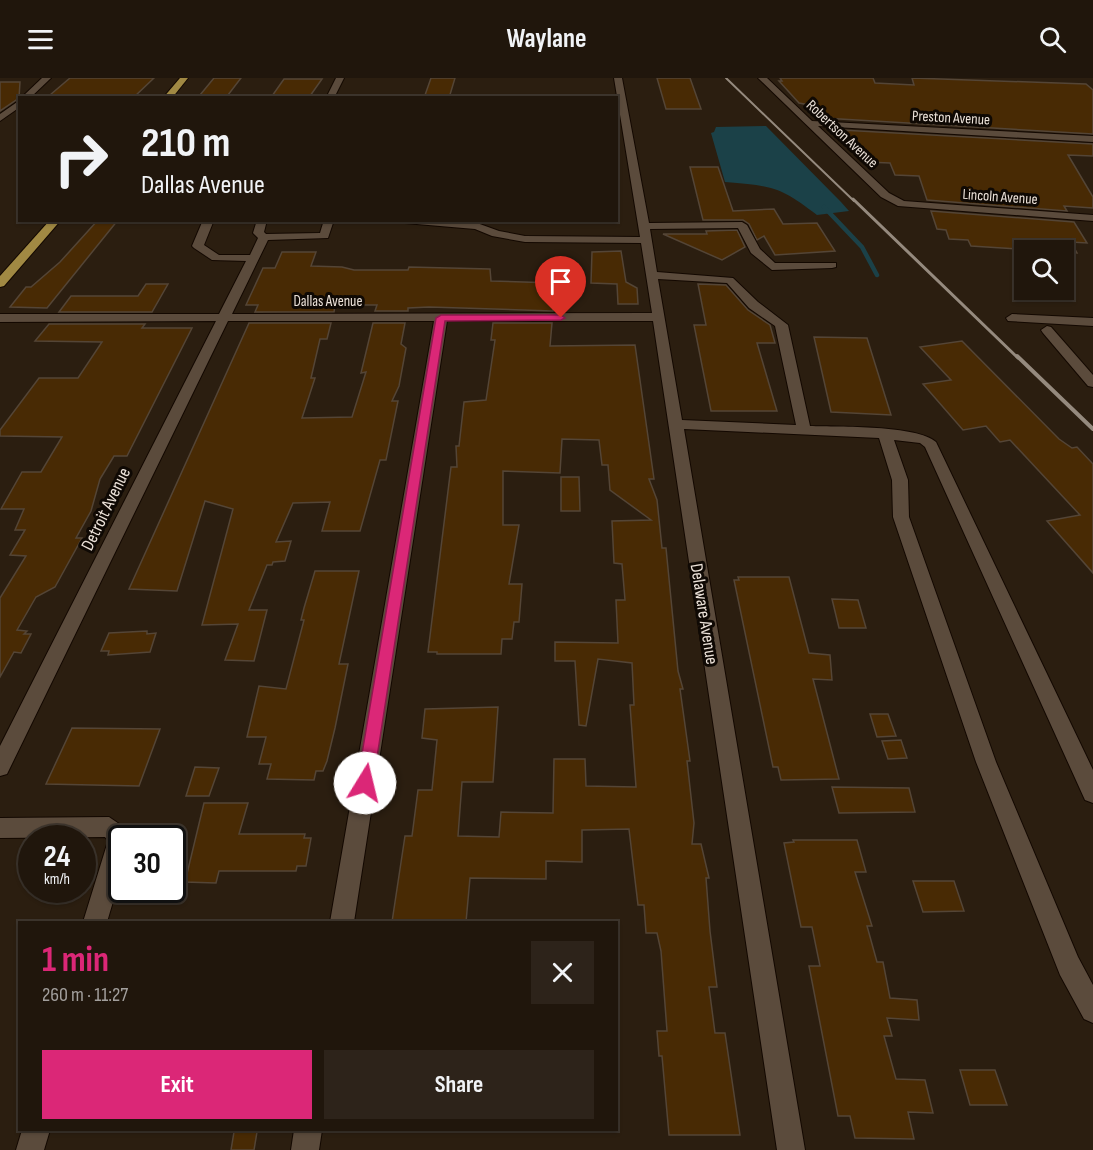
<!DOCTYPE html>
<html lang="en">
<head>
<meta charset="utf-8">
<style>
  :root { --surface:#20160c; --page:#2d231a; --text:#f1f3f6; --muted:#a29f9d; --line:#3d352d; --accent:#db2777 }
  body { margin:0; font-family:"Sofia Sans Condensed",sans-serif; background:var(--page); color:var(--text); height:100vh; display:flex; flex-direction:column; font-size:22px; white-space:nowrap }
  * { box-sizing:border-box; margin:0 }
  p { font-size:20px; color:var(--muted) }
  .icon { flex:none; width:33px; height:33px; fill:none; stroke:currentColor; stroke-width:2; stroke-linecap:round; stroke-linejoin:round }
  .map { position:relative; flex:1; overflow:hidden }
  .sheet { position:absolute; left:18px; top:843px; width:600px; height:210px; display:flex; flex-direction:column; background:var(--surface); border-radius:0px; box-shadow:0 2px 4px #0004,0 0 0 2px var(--line) }
  .sheet>* { flex:none }
  .guide { position:absolute; left:18px; top:18px; width:600px; height:126px; border-radius:0px; box-shadow:0 2px 4px #0004,0 0 0 2px var(--line); background:#20160c; color:var(--text); overflow:hidden }
  .controls { position:absolute; left:1014px; top:162px; display:grid; gap:12px }
  .controls a { display:grid; place-items:center; width:60px; height:60px; border-radius:0px; background:var(--surface); box-shadow:0 2px 4px #0004,0 0 0 2px var(--line); font-size:30px }
  .speed { position:absolute; left:18px; top:747px; display:flex; gap:12px; font-size:30px; font-weight:700; text-align:center }
  .speed>* { display:grid; place-content:center; width:78px; height:78px; border-radius:50%; background:var(--surface); box-shadow:0 2px 4px #0004,0 0 0 2px var(--line); line-height:1 }
  .speed small { font-size:15px; font-weight:400 }
  .speed .limit { border:3px solid #111; border-radius:9px; background:#fff; color:#111 }
  .pin { position:absolute; display:grid; place-items:center; width:51px; height:51px; color:#fff; margin:-62px -26px; border-radius:50% 50% 50% 0; rotate:-45deg; box-shadow:0 0 6px #0007 }
  .pin .icon { rotate:45deg }
  .me { position:absolute; width:66px; margin:-33px; rotate:9deg; stroke-linejoin:round; filter:drop-shadow(0 0 4px #0008) }
  .turn { display:flex; align-items:center; gap:21px; height:126px; padding:0 24px; font-size:27px }
  .turn .icon { width:78px; height:78px; stroke-width:2.5 }
  .turn b { display:block; font-size:42px; line-height:51px }
  .round { display:grid; place-items:center; flex:none; width:63px; height:63px; border-radius:0px; background:var(--page) }
  .headline { display:flex; align-items:center; justify-content:space-between; height:102px; padding:0 24px }
  h1 { font-size:36px; font-weight:700; line-height:45px; color:var(--accent) }
  .action { display:flex; gap:12px; margin-top:auto; padding:12px 24px }
  .action a { flex:1; height:69px; border-radius:0px; background:var(--accent); color:#fff; font-size:24px; font-weight:700; line-height:69px; text-align:center }
  .action a+a { background:var(--page); color:var(--text) }
  header { display:flex; justify-content:space-between; align-items:center; height:78px; padding:0 24px; background:var(--surface); font-size:27px; font-weight:700 }
  .map>svg:first-child { display:block }
  .water { fill:#1b4148 }
  .lines { fill:none; stroke-linecap:round; stroke-linejoin:round }
  .stream { stroke:#1b4148; stroke-width:4.5 }
  .building { fill:#482a04; stroke:#544536; stroke-width:1.5 }
  .minor-casing { stroke:#130800; stroke-width:2 }
  .major-casing { stroke:#130800; stroke-width:2 }
  .minor { fill:#5b4b3c; fill-rule:evenodd }
  .major { fill:#a18943; fill-rule:evenodd }
  .rail-far2 { stroke:#958a7e; stroke-width:2 }
  .rail-far1 { stroke:#958a7e; stroke-width:3 }
  .rail { stroke:#958a7e; stroke-width:4 }
  .route { fill:#db2777; stroke:#8e194d; stroke-width:1.5 }
  .labels { text-anchor:middle; dominant-baseline:central; stroke-width:6; stroke-linejoin:round; paint-order:stroke }
  .far-street-label { font-size:15px; fill:#ece2d9; stroke:#0f0904 }
  .street-label { font-size:18px; fill:#ece2d9; stroke:#0f0904 }
</style>
</head>
<body>
<header><svg class="icon" aria-label="menu" viewBox="0 0 24 24"><path d="M4 6h16M4 12h16M4 18h16"/></svg>Waylane<svg class="icon" aria-label="search" viewBox="0 0 24 24"><circle cx="10" cy="10" r="6"/><path d="M15 15l6 6"/></svg></header>
<div class="map">
<svg width="1093" height="1072" viewBox="0 0 1093 1072">
  <rect width="100%" height="100%" fill="#2b1e10"/>
  <path class="water" d="M766,48L841,124L849,133L817,137C779,108 772,108 725,104L711,55L714,54L716,49Z"/>
  <g class="lines">
    <polyline class="stream" points="824,129 862,169 877,197"/>
  </g>
  <g class="building">
    <polygon points="70,0 154,0 134,19 50,17"/>
    <polygon points="214,0 241,0 228,17 200,17"/>
    <polygon points="431,0 455,0 449,20 424,20"/>
    <polygon points="657,0 690,0 701,31 666,31"/>
    <polygon points="780,0 873,0 875,5 914,7 912,0 1086,6 1093,12 1093,56 823,40 820,29 799,25 779,3 782,3"/>
    <polygon points="284,1 322,1 310,18 272,18"/>
    <polygon points="0,4 20,4 19,20 0,33"/>
    <polygon points="841,52 1093,66 1093,78 1068,77 1093,119 1093,130 1064,128 1067,133 927,122 919,98 895,97 890,85 866,84 862,82 856,63 844,62"/>
    <polygon points="690,89 718,89 733,133 774,131 783,146 817,145 835,173 775,177 764,158 757,162 749,146 743,142 703,142"/>
    <polygon points="931,133 1074,144 1087,165 1071,164 1077,175 971,168 968,162 949,161 946,152 937,151"/>
    <polygon points="98,142 118,142 47,230 10,229 26,209 31,209 60,184"/>
    <polygon points="737,152 745,169 722,182 663,156 707,156 706,153"/>
    <polygon points="621,173 626,204 637,210 638,226 618,226 617,206 591,205 592,174"/>
    <polygon points="282,174 316,174 311,188 342,189 354,192 408,192 409,189 490,191 491,203 554,205 553,233 429,229 408,230 408,233 375,233 377,227 335,227 334,234 255,234 258,227 246,227 263,190 275,190"/>
    <polygon points="146,206 168,206 152,234 59,234 71,218 138,218"/>
    <polygon points="698,206 726,207 748,232 770,247 775,265 757,265 777,333 711,333 694,247 706,247"/>
    <polygon points="249,245 331,245 327,261 320,261 311,300 315,300 302,340 352,339 366,294 361,295 373,245 405,245 401,266 406,270 399,308 392,323 398,323 386,382 380,382 360,453 322,453 330,424 293,425 276,464 291,463 285,483 273,484 272,487 267,487 249,532 267,532 254,583 225,582 238,546 202,547 233,431 205,423 177,513 129,511"/>
    <polygon points="493,245 552,245 550,268 635,267 654,401 649,401 657,422 662,470 666,470 678,593 683,611 680,611 690,683 687,683 694,745 692,766 701,766 709,800 706,800 710,853 717,909 709,909 715,955 725,955 740,1057 669,1057 662,978 659,978 657,953 667,953 661,873 657,855 646,855 644,827 638,827 629,751 582,752 582,784 546,783 546,801 470,800 466,844 392,844 405,758 412,758 418,712 432,712 437,662 422,660 425,631 498,629 493,704 462,704 458,758 499,759 501,734 553,735 554,681 585,681 586,708 636,709 630,627 634,627 632,585 598,581 586,648 579,647 575,583 555,583 555,564 618,565 616,522 625,522 622,486 614,485 612,443 651,442 610,412 608,387 602,387 599,362 562,361 560,395 503,393 503,447 519,447 509,506 522,506 519,544 514,544 512,561 502,561 501,576 437,576 437,574 428,574 451,389 457,389 456,368 459,368 464,324 486,322 495,262 491,262"/>
    <polygon points="49,246 145,246 142,250 192,250 127,378 114,378 100,401 91,433 76,460 82,460 55,509 36,519 17,552 27,553 24,556 31,556 21,575 14,574 0,599 0,520 26,478 10,477 25,452 15,452 24,431 1,431 22,394 41,394 62,359 0,358 0,352 39,300 78,300 102,264 35,263"/>
    <polygon points="814,259 867,260 891,337 831,334"/>
    <polygon points="962,263 1059,361 1072,370 1077,369 1093,386 1093,495 1047,443 1080,437 1010,362 1000,364 986,348 963,352 923,306 951,302 920,269"/>
    <polygon points="561,399 579,399 580,433 561,433"/>
    <polygon points="315,493 359,493 339,586 348,586 335,650 327,683 323,693 316,693 314,702 267,701 271,686 259,686 266,659 247,659 259,608 286,611 304,542 301,542 304,530"/>
    <polygon points="738,499 789,499 809,575 830,577 832,602 813,601 839,701 781,702 778,689 773,689 734,502 739,502"/>
    <polygon points="832,521 858,522 866,550 839,550"/>
    <polygon points="147,553 147,556 156,555 150,574 108,577 109,573 101,573 109,555"/>
    <polygon points="870,636 888,636 896,658 877,659"/>
    <polygon points="72,650 160,651 139,708 46,706"/>
    <polygon points="901,662 907,680 888,681 882,663"/>
    <polygon points="195,689 219,690 209,718 186,718"/>
    <polygon points="832,709 909,710 915,734 839,735"/>
    <polygon points="204,725 248,725 239,756 305,756 304,760 311,760 306,788 297,788 296,793 219,793 216,805 185,804"/>
    <polygon points="793,762 857,762 866,794 855,794 872,848 867,848 877,884 883,884 890,920 917,922 919,942 887,940 892,958 884,958 896,1001 925,1002 933,1035 908,1034 914,1061 855,1060 850,1038 838,1038 809,888 820,888 812,849 801,849 784,765 794,764"/>
    <polygon points="913,803 954,803 964,833 923,834"/>
    <polygon points="960,992 995,992 1007,1027 970,1027"/>
    <polygon points="234,1054 257,1054 254,1072 231,1072"/>
  </g>
  <g class="lines">
    <g class="minor-casing">
      <g id="minor">
        <polygon points="42,0 51,0 30,20 21,20"/>
        <polygon points="336,0 344,0 334,20 326,20"/>
        <path d="M614,0H622L649,145L742,144L747,147L760,171L775,185H836V189L832,190L772,192L751,175L738,150L650,151L657,194L733,200L758,224L788,247L810,348C839,349 917,347 936,364L1093,692V725L1085,722L925,369L920,365L894,362L908,402L909,439L996,684L1078,879L1093,907V945L1084,941L1060,897L976,684L893,439L892,402L879,360L684,351L805,1072H777L653,243H447L354,844H330L434,243H228L7,696L0,698V668L216,243L0,244V236H219L246,183L212,182L194,170L192,168L203,142H214L204,167L219,177H250L258,160L253,155L257,142H267L264,154L266,156L320,155L324,142H334L328,160L268,162L232,236L652,235L641,165L525,164L492,158L475,151L405,145L400,142L477,145L499,153L525,158L640,159ZM658,201L727,205L749,230L775,248L796,347L682,342Z"/>
        <polygon points="758,0 767,0 812,43 1093,58 1093,64 818,48 889,115 904,123 1093,137 1093,143 898,128 881,119"/>
        <polygon points="20,22 20,29 0,43 0,36"/>
        <polygon points="1012,236 1093,240 1093,248 1008,243 1006,240"/>
        <polygon points="1047,248 1051,249 1093,297 1093,309 1088,308 1043,255 1041,252"/>
        <polygon points="109,739 128,752 131,759 122,760 122,793 107,844 83,844 108,763 105,759 0,760 0,740"/>
        <polygon points="22,1052 50,1052 44,1072 16,1072"/>
        <polygon points="294,1052 322,1052 319,1072 291,1072"/>
      </g>
    </g>
    <g class="major-casing">
      <g id="major">
        <polygon points="180,0 188,0 172,20 163,20"/>
        <polygon points="50,142 61,142 4,208 0,209 0,198"/>
      </g>
    </g>
    <use href="#minor" class="minor"/>
    <use href="#major" class="major"/>
    <polyline class="rail-far2" points="726,0 854,123"/>
    <polyline class="rail-far1" points="853,121 1018,280"/>
    <polyline class="rail" points="1017,278 1093,351"/>
  </g>
  <polygon class="route" points="441,237 561,237 565,240 561,242 445,243 373,705 370,710 365,712 359,710 357,705 436,240"/>
  <g class="labels">
    <g class="far-street-label">
      <text transform="translate(951 40) rotate(3)">Preston Avenue</text>
      <text transform="translate(842 56) rotate(43)">Robertson Avenue</text>
      <text transform="translate(1000 119) rotate(4)">Lincoln Avenue</text>
      <text x="328" y="223">Dallas Avenue</text>
    </g>
    <g class="street-label">
      <text transform="translate(106 431) rotate(-64)">Detroit Avenue</text>
      <text transform="translate(704 536) rotate(81)">Delaware Avenue</text>
    </g>
  </g>
</svg>
<div class="controls">
<a><svg class="icon" aria-label="search" viewBox="0 0 24 24"><circle cx="10" cy="10" r="6"/><path d="M15 15l6 6"/></svg></a>
</div>
<div class="speed"><div>24<small>km/h</small></div><div class="limit">30</div></div>
<div class="pin" style="left:561px;top:240px;background:#d93025"><svg class="icon" aria-label="arrive" viewBox="0 0 24 24"><path d="M6 21V4h12l-3 4 3 4H6"/></svg></div>
<svg class="me" style="left:365px;top:705px" viewBox="-20 -20 40 40"><circle r="19" fill="#fff"/><path d="M0-13L10 11 0 6-10 11z" fill="#db2777"/></svg>
<div class="guide">
<div class="turn"><svg class="icon" aria-label="right" viewBox="0 0 24 24"><path d="M7 20v-9h11M14 6l5 5-5 5"/></svg><div><b>210 m</b>Dallas Avenue</div></div>
</div>
<section class="sheet">
<div class="headline"><div><h1>1 min</h1><p>260 m · 11:27</p></div><a class="round"><svg class="icon" aria-label="close" viewBox="0 0 24 24"><path d="M6 6l12 12M18 6L6 18"/></svg></a></div>
<div class="action"><a>Exit</a><a>Share</a></div>
</section>
</div>
</body>
</html>
